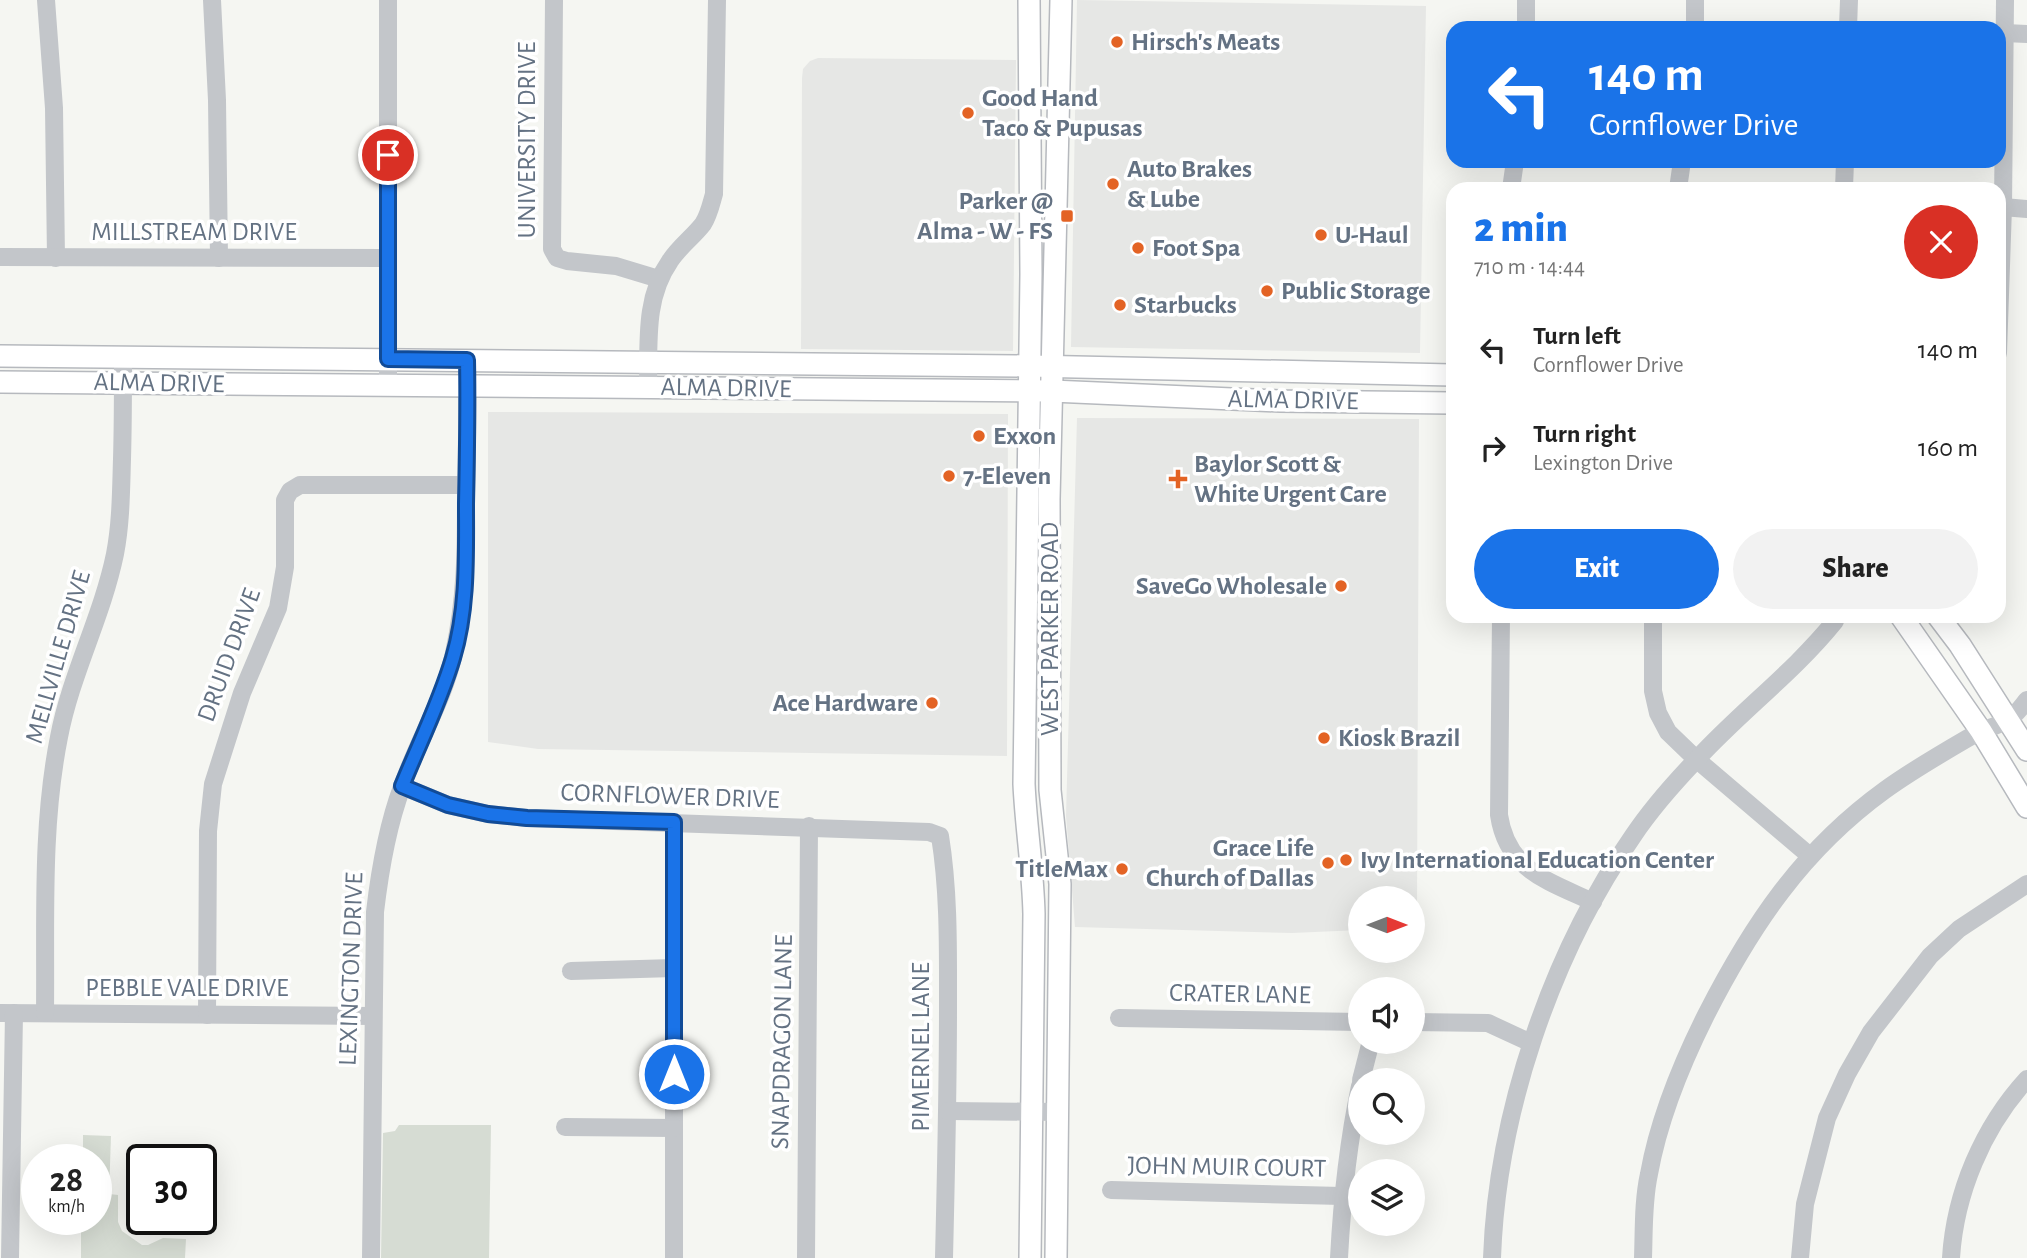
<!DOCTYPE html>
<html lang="en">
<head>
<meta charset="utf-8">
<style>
  :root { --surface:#fff; --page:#f2f2f2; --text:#222; --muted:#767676; --accent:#1a73e8 }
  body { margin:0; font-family:"Alegreya Sans",sans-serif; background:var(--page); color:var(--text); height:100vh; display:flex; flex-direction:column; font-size:26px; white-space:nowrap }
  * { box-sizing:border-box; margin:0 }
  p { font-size:23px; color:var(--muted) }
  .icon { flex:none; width:38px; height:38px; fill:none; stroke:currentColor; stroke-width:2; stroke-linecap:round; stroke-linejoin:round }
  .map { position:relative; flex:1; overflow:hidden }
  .sheet { position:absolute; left:1446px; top:182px; width:560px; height:441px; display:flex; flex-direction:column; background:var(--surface); border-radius:21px; box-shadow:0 7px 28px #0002 }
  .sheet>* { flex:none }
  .guide { position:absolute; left:1446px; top:21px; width:560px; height:147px; border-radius:21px; box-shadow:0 7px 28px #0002; background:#1a73e8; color:#fff; overflow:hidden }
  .needle { width:46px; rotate:90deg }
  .buttons { position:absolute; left:1348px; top:886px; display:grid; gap:14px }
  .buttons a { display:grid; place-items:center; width:77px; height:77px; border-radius:50%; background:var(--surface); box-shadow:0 7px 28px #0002; font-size:35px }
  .speed { position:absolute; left:21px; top:1144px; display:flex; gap:14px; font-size:35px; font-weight:700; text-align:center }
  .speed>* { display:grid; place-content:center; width:91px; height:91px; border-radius:50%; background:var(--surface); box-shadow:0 7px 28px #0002; line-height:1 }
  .speed small { font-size:18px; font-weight:400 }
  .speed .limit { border:4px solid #111; border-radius:10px; background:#fff; color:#111 }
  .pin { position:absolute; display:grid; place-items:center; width:60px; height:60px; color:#fff; margin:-30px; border:4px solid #fff; border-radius:50%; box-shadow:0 2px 7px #0007 }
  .me { position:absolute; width:77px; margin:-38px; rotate:0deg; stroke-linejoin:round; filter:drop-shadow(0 0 5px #0008) }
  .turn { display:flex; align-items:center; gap:24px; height:147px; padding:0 28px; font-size:32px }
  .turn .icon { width:91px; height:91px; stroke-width:2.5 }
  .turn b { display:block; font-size:49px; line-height:60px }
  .round { display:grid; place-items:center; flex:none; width:74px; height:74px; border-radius:37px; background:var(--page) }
  .headline { display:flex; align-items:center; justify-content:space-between; height:119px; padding:0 28px }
  h1 { font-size:42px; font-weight:800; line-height:52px; color:var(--accent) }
  .button { display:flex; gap:14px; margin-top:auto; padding:14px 28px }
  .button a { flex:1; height:80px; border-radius:42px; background:var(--accent); color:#fff; font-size:28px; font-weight:800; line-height:80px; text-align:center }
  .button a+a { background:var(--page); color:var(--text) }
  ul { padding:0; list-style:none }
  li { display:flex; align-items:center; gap:21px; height:98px; padding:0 28px }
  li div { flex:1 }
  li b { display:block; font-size:26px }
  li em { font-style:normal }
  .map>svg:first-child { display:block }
  .built { fill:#e6e7e5 }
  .green { fill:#d6dcd3 }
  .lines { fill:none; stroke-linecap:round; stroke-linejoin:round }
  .major-casing { stroke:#b6b9be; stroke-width:24 }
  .minor { stroke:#c3c6ca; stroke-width:18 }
  .major { stroke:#fff; stroke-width:21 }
  .route-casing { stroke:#114b97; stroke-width:18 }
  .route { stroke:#1a73e8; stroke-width:12 }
  .poi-dot { fill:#e36324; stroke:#fff; stroke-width:2.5 }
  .labels { text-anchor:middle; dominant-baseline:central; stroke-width:7; stroke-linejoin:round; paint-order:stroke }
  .poi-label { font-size:26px; font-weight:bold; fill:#647283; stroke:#fff; text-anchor:start }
  .street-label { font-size:26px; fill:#647283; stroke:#fff }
</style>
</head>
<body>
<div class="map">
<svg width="2027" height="1258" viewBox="0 0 2027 1258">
  <rect width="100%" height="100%" fill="#f5f6f2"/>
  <g class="built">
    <polygon points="1077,0 1426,6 1420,353 1071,347"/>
    <polygon points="818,58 1016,60 1013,351 801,349 802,78 803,69 810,61"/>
    <polygon points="488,412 1008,414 1007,756 538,749 488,742"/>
    <polygon points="1077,418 1419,419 1417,907 1412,912 1412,898 1360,898 1360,930 1292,933 1075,927 1066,816"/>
  </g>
  <g class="green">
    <polygon points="399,1125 491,1125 489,1258 381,1258 383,1133 395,1131"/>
    <polygon points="83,1135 111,1136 109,1194 118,1195 118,1222 122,1231 142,1245 148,1245 163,1238 186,1239 185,1258 81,1258 81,1220 96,1220 96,1160 83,1160"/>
  </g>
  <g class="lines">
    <g class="major-casing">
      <g id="major">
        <path d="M1029,0L1031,274L1024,784C1026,827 1033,870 1034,914L1030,1258"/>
        <polyline points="0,356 1030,366 1452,375"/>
        <polyline points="0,382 1052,391 1280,401 1452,403"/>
        <polyline points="1901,616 1981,731 2027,807"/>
        <polyline points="1938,616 1960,645 2027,750"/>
        <polyline points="1056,1258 1060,884 1050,790 1049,499 1061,0"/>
      </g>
    </g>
    <g class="minor">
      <polyline points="46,0 54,108 56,258"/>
      <polyline points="212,0 217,100 219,258"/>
      <polyline points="554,0 552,249 557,258 567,261 616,266 659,279"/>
      <polyline points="1526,0 1526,28"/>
      <polyline points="1695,28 1695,0"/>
      <polyline points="1848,28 1849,0"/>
      <polyline points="2005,33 2027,34"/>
      <polyline points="1511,189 1515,161"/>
      <polyline points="1678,189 1682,161"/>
      <polyline points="1844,189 1845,161"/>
      <polyline points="2003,207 2027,209"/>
      <polyline points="0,257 388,258"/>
      <polyline points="1998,353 2003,207 2005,0"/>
      <polyline points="388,386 388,0"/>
      <path d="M648,387C649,344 644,298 670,261C679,247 693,237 703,224C709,215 711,204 714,194L717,0"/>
      <path d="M1501,616L1499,815C1507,870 1548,881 1593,902"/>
      <polyline points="1653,616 1653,691 1658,713 1668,732 1696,759 1810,856"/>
      <path d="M402,786L448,805L488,814L527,818L929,832L940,836C949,892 948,950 948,1007C948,1091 946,1174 944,1258"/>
      <polyline points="674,822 674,1258"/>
      <polyline points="571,971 674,968"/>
      <polyline points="0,1013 373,1016"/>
      <path d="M45,1013C46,921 41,827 59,737C71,674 102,617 115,554C121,523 121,491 122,459C123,425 123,391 123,358"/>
      <polyline points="207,1015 208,831 213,784 242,693 278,608 285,567 285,500 290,491 300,485 466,485"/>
      <polyline points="1119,1018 1360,1022"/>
      <polyline points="1412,1022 1488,1023 1531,1043"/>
      <polyline points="1361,1080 1371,1041"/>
      <polyline points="948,1111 1057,1112"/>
      <polyline points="565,1127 674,1128"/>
      <polyline points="1111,1190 1342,1196"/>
      <polyline points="10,1258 14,1013"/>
      <path d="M371,1258L375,912C380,869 387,827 402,787C417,742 444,700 454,653C466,599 466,549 466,494C467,449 468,405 467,360"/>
      <polyline points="806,1258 809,826"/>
      <path d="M1339,1258C1342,1200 1348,1143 1360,1086"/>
      <path d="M1492,1258C1497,1114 1551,954 1633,836C1651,809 1674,783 1697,759C1741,711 1794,672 1835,621"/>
      <path d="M1643,1258C1644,1230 1643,1201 1649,1174C1659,1118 1681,1065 1706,1015C1752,925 1802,850 1885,790C1914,769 1944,752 1975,734C1986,728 1999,726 2009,719C2016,715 2022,706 2027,700"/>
      <polyline points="1800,1258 1805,1204 1827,1118 1847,1074 1871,1032 1930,956 1959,929 2027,884"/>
      <path d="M1951,1258C1955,1193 1983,1127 2027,1079"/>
    </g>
    <use href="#major" class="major"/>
  </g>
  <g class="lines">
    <g class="route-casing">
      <path id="route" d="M388,155V359L467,360C468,408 467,456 466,504C466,555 468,608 453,658C440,702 419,744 402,786L448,805L488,814L527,818L674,822V1074"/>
    </g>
    <use href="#route" class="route"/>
  </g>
  <g class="poi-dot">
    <circle cx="1117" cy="42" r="7"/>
    <circle cx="968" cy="113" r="7"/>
    <circle cx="1113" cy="184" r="7"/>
    <rect x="1060" y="209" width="14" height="14" rx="3.5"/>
    <circle cx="1321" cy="235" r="7"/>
    <circle cx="1138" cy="248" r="7"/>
    <circle cx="1267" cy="291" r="7"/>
    <circle cx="1120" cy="305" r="7"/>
    <circle cx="979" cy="436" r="7"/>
    <circle cx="949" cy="476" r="7"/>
    <path d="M1174.5 468.5h7v7h7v7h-7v7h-7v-7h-7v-7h7z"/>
    <circle cx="1341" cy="586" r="7"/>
    <circle cx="932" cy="703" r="7"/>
    <circle cx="1324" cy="738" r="7"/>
    <circle cx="1346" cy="860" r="7"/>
    <circle cx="1328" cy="863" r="7"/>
    <circle cx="1122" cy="869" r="7"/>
  </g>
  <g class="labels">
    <g class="poi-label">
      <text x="1131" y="42">Hirsch's Meats</text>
      <text x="982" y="98">Good Hand<tspan x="982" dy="30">Taco &amp; Pupusas</tspan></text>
      <text x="1127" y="169">Auto Brakes<tspan x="1127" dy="30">&amp; Lube</tspan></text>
      <text x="1053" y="201" text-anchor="end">Parker @<tspan x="1053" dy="30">Alma - W - FS</tspan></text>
      <text x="1335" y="235">U-Haul</text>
      <text x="1152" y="248">Foot Spa</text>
      <text x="1281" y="291">Public Storage</text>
      <text x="1134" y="305">Starbucks</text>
      <text x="993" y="436">Exxon</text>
      <text x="1194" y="464">Baylor Scott &amp;<tspan x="1194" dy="30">White Urgent Care</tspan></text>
      <text x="963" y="476">7-Eleven</text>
      <text x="1327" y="586" text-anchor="end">SaveGo Wholesale</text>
      <text x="918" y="703" text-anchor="end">Ace Hardware</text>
      <text x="1338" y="738">Kiosk Brazil</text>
      <text x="1314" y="848" text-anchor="end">Grace Life<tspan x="1314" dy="30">Church of Dallas</tspan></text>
      <text x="1360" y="860">Ivy International Education Center</text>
      <text x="1108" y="869" text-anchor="end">TitleMax</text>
    </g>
    <g class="street-label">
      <text transform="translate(527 140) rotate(-90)">UNIVERSITY DRIVE</text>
      <text x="194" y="232">MILLSTREAM DRIVE</text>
      <text transform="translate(159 383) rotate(1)">ALMA DRIVE</text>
      <text transform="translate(726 388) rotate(1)">ALMA DRIVE</text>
      <text transform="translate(1293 400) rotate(1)">ALMA DRIVE</text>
      <text transform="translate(1050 629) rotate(-90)">WEST PARKER ROAD</text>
      <text transform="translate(229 655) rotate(-70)">DRUID DRIVE</text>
      <text transform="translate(58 657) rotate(-74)">MELLVILLE DRIVE</text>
      <text transform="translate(670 796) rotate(2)">CORNFLOWER DRIVE</text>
      <text transform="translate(351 969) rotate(-88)">LEXINGTON DRIVE</text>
      <text x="187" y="988">PEBBLE VALE DRIVE</text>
      <text transform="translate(1240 994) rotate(1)">CRATER LANE</text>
      <text transform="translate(782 1042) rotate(-89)">SNAPDRAGON LANE</text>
      <text transform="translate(921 1047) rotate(-90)">PIMERNEL LANE</text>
      <text transform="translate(1227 1167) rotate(1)">JOHN MUIR COURT</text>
    </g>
  </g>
</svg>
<div class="buttons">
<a><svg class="needle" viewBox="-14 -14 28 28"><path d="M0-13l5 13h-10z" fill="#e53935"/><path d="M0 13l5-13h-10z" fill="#767676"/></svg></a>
<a><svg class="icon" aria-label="sound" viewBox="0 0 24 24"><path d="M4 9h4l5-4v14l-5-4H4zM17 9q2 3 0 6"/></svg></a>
<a><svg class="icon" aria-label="search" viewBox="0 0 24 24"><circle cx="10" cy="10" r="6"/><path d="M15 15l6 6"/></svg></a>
<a><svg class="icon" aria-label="layers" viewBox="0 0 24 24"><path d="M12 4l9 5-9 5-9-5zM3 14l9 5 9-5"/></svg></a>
</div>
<div class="speed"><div>28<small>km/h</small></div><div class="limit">30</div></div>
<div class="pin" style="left:388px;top:155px;background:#d93025"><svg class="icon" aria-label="arrive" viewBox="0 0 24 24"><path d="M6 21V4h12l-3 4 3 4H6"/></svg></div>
<svg class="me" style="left:674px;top:1074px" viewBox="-20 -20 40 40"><circle r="17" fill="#1a73e8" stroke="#fff" stroke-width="3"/><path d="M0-11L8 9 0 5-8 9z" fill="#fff"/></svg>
<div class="guide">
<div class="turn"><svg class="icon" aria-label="left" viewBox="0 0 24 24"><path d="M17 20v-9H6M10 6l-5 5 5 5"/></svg><div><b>140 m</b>Cornflower Drive</div></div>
</div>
<section class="sheet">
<div class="headline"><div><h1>2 min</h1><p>710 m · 14:44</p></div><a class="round" style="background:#d93025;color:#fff"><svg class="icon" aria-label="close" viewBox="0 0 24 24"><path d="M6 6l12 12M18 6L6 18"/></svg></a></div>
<ul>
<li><svg class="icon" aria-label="left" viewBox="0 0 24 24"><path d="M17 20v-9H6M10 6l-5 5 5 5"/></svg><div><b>Turn left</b><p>Cornflower Drive</p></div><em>140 m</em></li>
<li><svg class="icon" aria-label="right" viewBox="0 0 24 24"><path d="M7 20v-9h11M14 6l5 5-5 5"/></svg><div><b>Turn right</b><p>Lexington Drive</p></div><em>160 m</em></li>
</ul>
<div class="button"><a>Exit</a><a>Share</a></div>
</section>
</div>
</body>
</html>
